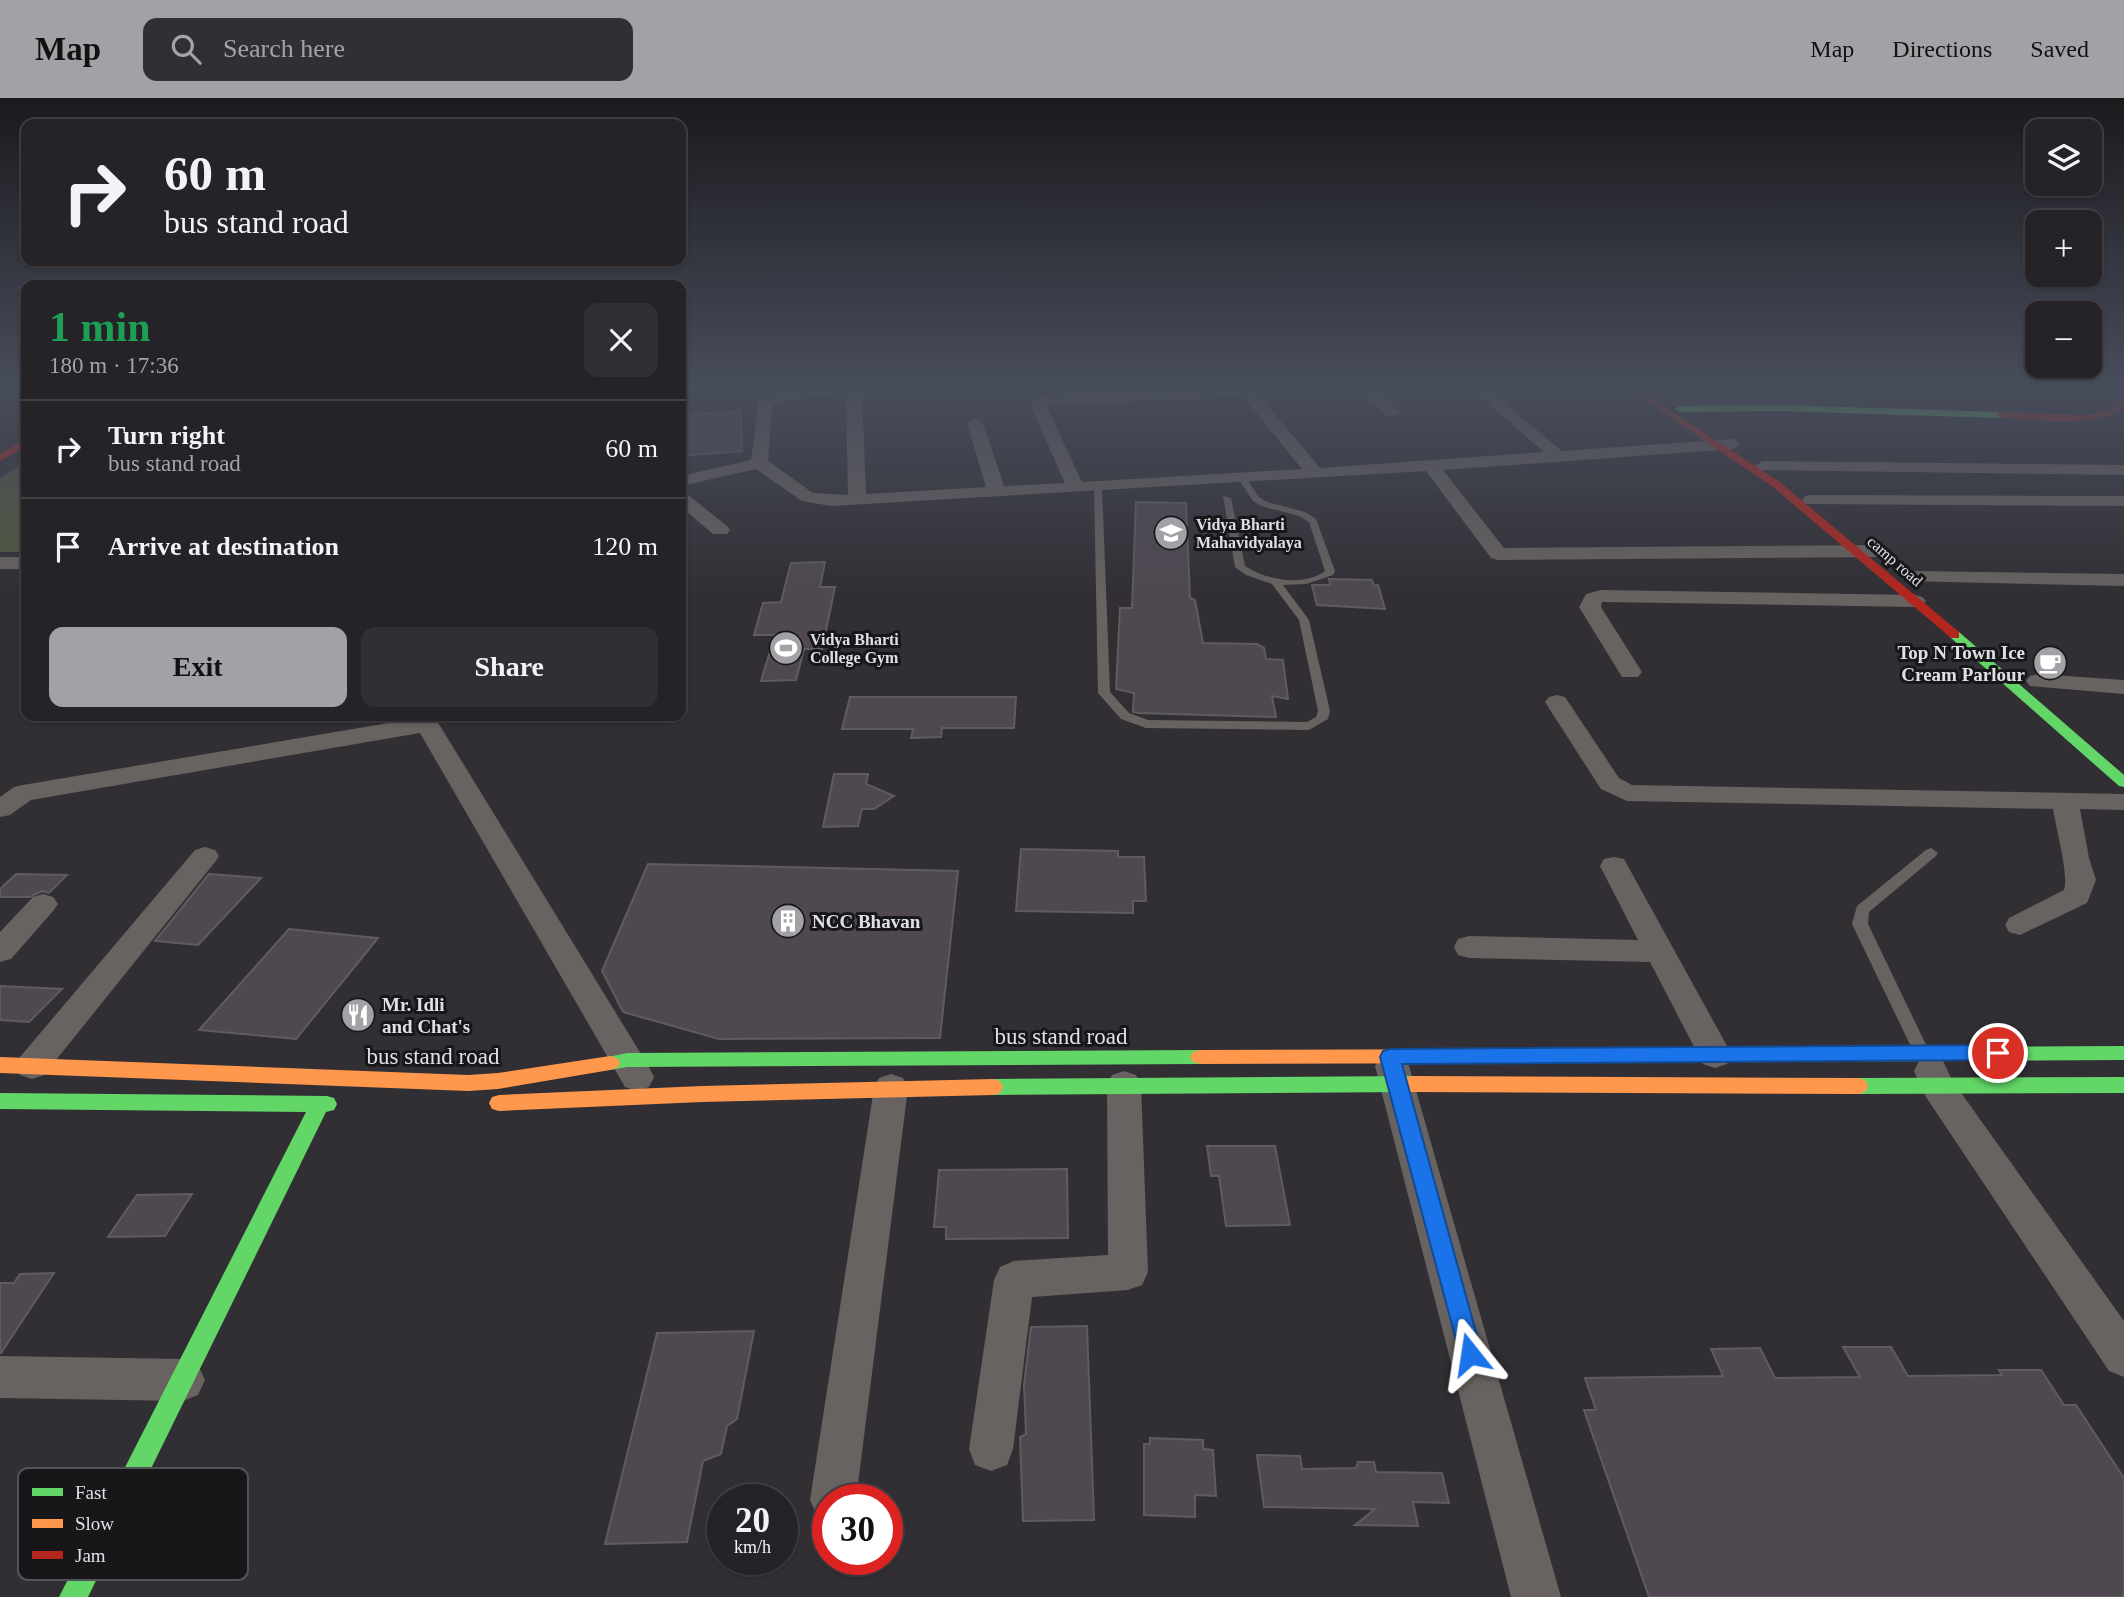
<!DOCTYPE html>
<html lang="en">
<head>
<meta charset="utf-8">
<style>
  :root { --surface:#252327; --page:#312f33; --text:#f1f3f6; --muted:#a3a4a7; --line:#424044; --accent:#a3a1a6 }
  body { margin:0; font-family:"Times New Roman",serif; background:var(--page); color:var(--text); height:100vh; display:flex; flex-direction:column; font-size:26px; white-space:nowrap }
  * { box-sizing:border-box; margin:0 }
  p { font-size:23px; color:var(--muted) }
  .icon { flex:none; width:38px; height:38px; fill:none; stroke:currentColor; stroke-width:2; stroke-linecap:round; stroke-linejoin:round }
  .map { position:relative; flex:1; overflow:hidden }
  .drawer { position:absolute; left:21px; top:182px; width:665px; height:441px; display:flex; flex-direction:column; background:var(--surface); border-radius:14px; box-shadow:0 2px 5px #0004,0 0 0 2px var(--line) }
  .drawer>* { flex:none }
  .guide { position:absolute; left:21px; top:21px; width:665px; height:147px; border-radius:14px; box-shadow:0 2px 5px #0004,0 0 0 2px var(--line); background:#252327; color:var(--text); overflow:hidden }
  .fabs { position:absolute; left:2025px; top:21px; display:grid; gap:14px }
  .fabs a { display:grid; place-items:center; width:77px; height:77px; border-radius:14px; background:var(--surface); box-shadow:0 2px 5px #0004,0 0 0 2px var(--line); font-size:35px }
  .speed { position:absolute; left:707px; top:1386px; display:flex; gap:14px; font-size:35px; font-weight:700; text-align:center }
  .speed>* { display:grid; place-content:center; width:91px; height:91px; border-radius:50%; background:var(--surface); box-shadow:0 2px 5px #0004,0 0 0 2px var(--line); line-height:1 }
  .speed small { font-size:18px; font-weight:400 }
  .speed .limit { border:10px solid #d22; background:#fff; color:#111 }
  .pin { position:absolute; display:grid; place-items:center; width:60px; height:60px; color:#fff; margin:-30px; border:4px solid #fff; border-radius:50%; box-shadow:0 2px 7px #0007 }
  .me { position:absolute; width:77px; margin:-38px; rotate:345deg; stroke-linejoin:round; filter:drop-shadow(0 0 5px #0008) }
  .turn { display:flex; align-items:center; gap:24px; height:147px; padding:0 28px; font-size:32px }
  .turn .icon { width:91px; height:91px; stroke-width:2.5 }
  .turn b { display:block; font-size:49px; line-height:60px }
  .round { display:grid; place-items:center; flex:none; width:74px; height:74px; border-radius:14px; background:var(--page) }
  .headline { display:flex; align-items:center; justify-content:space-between; height:119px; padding:0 28px }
  h1 { font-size:42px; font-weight:700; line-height:52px; color:#1e9e55 }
  .button { display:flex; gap:14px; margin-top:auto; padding:14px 28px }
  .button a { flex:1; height:80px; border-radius:14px; background:var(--accent); color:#111; font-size:28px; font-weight:700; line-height:80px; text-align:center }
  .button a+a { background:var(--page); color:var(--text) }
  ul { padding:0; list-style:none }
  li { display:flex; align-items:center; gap:21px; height:98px; padding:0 28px; border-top:2px solid var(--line) }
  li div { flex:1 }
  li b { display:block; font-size:26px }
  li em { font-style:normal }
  header { display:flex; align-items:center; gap:42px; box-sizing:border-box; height:98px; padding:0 35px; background:var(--accent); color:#111 }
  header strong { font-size:33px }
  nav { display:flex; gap:38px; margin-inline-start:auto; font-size:24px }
  .search { width:490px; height:63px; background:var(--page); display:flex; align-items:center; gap:18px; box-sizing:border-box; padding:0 24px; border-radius:14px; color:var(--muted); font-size:26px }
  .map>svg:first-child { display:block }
  .green { fill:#50573e }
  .building { fill:#4f4850; stroke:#5e5c5f; stroke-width:2 }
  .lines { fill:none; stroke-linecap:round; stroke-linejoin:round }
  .lane { fill:#686260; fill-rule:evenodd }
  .street { fill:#686260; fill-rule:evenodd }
  .fast { fill:#63d668; fill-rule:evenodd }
  .slow { fill:#ff974d; fill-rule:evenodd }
  .jam { fill:#b3261e; fill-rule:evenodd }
  .route { fill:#1a73e8; stroke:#114b97; stroke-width:2 }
  .labels { text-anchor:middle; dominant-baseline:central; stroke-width:6; stroke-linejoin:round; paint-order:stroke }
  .far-poi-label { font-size:16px; font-weight:bold; fill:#e0dfe4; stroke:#17171a; text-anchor:start }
  .far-street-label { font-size:16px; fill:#e0dfe4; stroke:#17171a }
  .poi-label { font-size:19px; font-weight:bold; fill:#e0dfe4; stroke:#17171a; text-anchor:start }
  .near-street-label { font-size:23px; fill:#e0dfe4; stroke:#17171a }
  .key { fill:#17171a; stroke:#535357; stroke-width:2 }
  .key-label { font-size:19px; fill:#e0dfe4 }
</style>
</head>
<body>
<header>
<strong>Map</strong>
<div class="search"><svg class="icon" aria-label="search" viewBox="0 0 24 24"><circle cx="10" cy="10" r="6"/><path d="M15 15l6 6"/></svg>Search here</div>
<nav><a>Map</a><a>Directions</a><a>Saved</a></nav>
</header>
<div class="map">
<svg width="2124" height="1499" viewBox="0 0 2124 1499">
  <rect width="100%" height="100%" fill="#312f34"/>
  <polygon class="green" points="26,364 26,454 0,454 0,380"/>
  <g class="building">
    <polygon points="741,313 742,353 681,358 681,317"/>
    <polygon points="1136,404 1186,405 1190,500 1195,502 1203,545 1257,546 1264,550 1266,561 1283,562 1288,601 1272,598 1276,619 1138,615 1133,614 1134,595 1116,591 1120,510 1132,510"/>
    <polygon points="825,464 820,489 835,489 822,551 804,551 796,582 761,583 775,537 754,537 763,505 781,504 791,465"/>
    <polygon points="1329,481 1372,482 1374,488 1378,487 1385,511 1317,507 1312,487 1330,487"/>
    <polygon points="850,599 1016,599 1014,630 942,630 941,639 911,640 913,631 842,631"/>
    <polygon points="834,676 868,676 866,686 894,698 874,711 862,711 858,728 823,729"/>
    <polygon points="1021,751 1118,753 1118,759 1144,759 1146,803 1133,803 1133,815 1016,813"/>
    <polygon points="648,766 958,773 940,940 719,941 623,914 602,873"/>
    <polygon points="16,776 67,777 49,795 42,793 30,799 0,799 0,791"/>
    <polygon points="209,776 261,780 198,847 155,843"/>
    <polygon points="289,831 378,840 296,941 199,932"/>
    <polygon points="0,888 62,891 29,924 0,922"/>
    <polygon points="1207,1048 1275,1048 1290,1127 1226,1128 1219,1078 1211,1078"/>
    <polygon points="1067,1071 1068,1140 946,1141 946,1129 934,1129 939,1072"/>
    <polygon points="192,1096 165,1138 108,1139 137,1097"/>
    <polygon points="54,1175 1,1255 0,1255 0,1185 14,1185 20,1176"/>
    <polygon points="1087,1228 1094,1422 1023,1423 1020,1339 1026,1336 1024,1287 1031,1229"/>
    <polygon points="754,1233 737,1321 727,1328 721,1356 703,1363 687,1444 605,1446 657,1235"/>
    <polygon points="1843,1249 1891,1249 1908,1278 2002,1277 1999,1272 2041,1272 2064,1307 2076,1307 2124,1380 2124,1499 1649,1499 1584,1312 1596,1312 1585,1280 1723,1278 1711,1251 1760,1250 1775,1280 1860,1279"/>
    <polygon points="1150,1340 1203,1342 1203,1351 1213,1352 1216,1398 1195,1397 1195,1419 1144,1417 1144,1346 1150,1346"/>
    <polygon points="1257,1357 1300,1358 1302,1371 1356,1370 1358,1364 1374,1364 1376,1374 1442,1375 1449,1405 1413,1404 1418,1428 1355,1427 1375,1411 1264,1409"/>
  </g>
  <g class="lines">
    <g class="lane">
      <polygon points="1641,288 1656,288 1644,291"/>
      <path d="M1241,376L1244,377L1259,399L1267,404L1305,414L1316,421L1335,473L1333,477L1306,486L1283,487L1309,522L1330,613L1328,621L1309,632L1146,630L1121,621L1098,595L1094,389L1098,386L1102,389L1110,594L1129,615L1148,622L1307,624L1316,619L1318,613L1299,522L1272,486L1246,477L1235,469L1223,398L1231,400L1245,468C1266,482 1303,489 1325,473L1309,424L1299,418L1261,408L1253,403L1237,379Z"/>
      <polygon points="1931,750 1938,755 1936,758 1869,814 1868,826 1930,955 1928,960 1922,962 1916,960 1914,955 1852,826 1857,808 1926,752"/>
    </g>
    <g class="street">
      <path d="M825,288H933L926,292L862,295L866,396L986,389L967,325L975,320L983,325L1004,388L1065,385L1030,306L1035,300L1040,298L1251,288L1320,370L1544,354L1468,288H1484L1562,353L1733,341L1741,346L1733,351L1443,372L1504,450L1879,447L1889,453L1879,459L1498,462L1491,460L1426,373L831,408L802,403L756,371L681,388V378L751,362L759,303L796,291ZM846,295L848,397L813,395L768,363L772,308L796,300ZM1243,298L1302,371L1082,384L1046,307Z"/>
      <polygon points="1358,288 1373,288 1400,314 1392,319 1386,317"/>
      <polygon points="1763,363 2124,367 2124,377 1757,372 1754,368"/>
      <polygon points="681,395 687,396 727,428 730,432 727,436 713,436 681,409"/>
      <polygon points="1811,397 2124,398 2124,408 1805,406 1802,402 1805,398"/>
      <rect x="0" y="459" width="26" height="12"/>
      <polygon points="1913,473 2124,476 2124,488 1906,483 1903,479 1906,475"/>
      <polygon points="1601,492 1915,497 1922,499 1926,503 1922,507 1915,509 1602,504 1601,509 1642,574 1638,579 1622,579 1579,509 1586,496"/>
      <polygon points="2038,576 2124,582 2124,596 2030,588 2026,583 2030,578"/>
      <path d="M1557,597L1565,599L1619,680L1632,687L2124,696V712L2080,711L2089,760L2096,782L2087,805L2020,837L2009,834L2005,827L2009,820L2064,792C2069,777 2056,730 2053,711L1627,703L1601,691L1597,685L1545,604L1549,599Z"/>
      <polygon points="410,618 434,618 649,969 654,979 649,989 637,993 625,989 420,635 31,702 10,717 0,719 0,699 14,689 23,687 412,621"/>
      <polygon points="205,749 215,752 219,758 215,764 44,977 32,981 20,977 15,968 20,959 195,752"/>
      <polygon points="1614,759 1624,761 1732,957 1727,966 1715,970 1703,966 1650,864 1469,860 1458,857 1454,849 1458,841 1469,838 1638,842 1600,768 1604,761"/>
      <polygon points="43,796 53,799 58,806 53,813 11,861 0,864 0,834 33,799"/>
      <polygon points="1392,955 1404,959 1409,968 1561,1499 1511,1499 1375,968 1380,959"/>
      <polygon points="1931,959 1943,963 1952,982 2124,1223 2124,1279 2109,1273 1926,999 1914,973 1919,963"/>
      <polygon points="1124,973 1136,977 1141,987 1148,1174 1142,1187 1128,1192 1032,1199 1013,1351 1007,1367 991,1373 975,1367 969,1351 994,1182 1000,1169 1014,1163 1108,1157 1107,987 1112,977"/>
      <polygon points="891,976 903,980 908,990 856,1402 828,1402 828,1423 817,1418 810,1402 874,990 879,980"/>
      <polygon points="0,1258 183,1261 198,1267 205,1282 198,1297 183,1303 0,1300"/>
    </g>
    <g class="fast">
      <polygon points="1781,307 2000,314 2004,317 2000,320 1781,313 1679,314 1675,311 1679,308"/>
      <polygon points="1955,533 1959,534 2124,677 2124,689 2119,688 1951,540 1949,537"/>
      <polygon points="2124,948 2124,962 1797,964 1790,962 1787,957 1790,952 1797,950"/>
      <polygon points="1200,952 1207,954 1210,959 1207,964 1200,966 627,969 610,972 603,970 600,965 603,960 627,955"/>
      <polygon points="1411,978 1418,981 1421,986 1418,991 1411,994 993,997 986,995 983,989 986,983 993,981"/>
      <polygon points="2124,979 2124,995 1858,996 1851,994 1848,988 1851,982 1858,980"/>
      <polygon points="0,995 327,998 334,1000 337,1006 334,1012 326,1014 88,1499 59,1499 306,1014 0,1011"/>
    </g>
    <g class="slow">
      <polygon points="1797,950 1804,952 1807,957 1804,962 1797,964 1200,966 1193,964 1190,959 1193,954 1200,952"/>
      <polygon points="610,958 617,960 620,965 617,970 610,972 498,991 468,993 0,975 0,959 468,977 498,975"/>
      <polygon points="1411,978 1858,980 1865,982 1868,988 1865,994 1858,996 1411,994 1404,991 1401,986 1404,981"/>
      <polygon points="993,981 1000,983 1003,989 1000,995 993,997 702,1004 499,1013 492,1011 489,1005 492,999 499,997 702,988"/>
    </g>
    <g class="jam">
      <polygon points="1624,288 1633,288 1781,385 1959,534 1959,540 1951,540 1773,389"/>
      <path d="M2124,300V308C2100,332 2033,321 2000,320L1996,317L2000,314L2088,317L2109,313Z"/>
      <polygon points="26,341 26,348 0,363 0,356"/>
    </g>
  </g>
  <linearGradient id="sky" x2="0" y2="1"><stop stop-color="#1b1a1d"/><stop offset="0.58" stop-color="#484d5c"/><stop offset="1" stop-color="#484d5c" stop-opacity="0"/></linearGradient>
  <rect width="2124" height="498" fill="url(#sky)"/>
  <polygon class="route" points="1998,947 2005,950 2008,955 2005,960 1998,962 1402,966 1482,1256 1478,1264 1470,1267 1462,1264 1380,959 1383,953 1390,951"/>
  <defs>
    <g id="university-disc" transform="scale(1.75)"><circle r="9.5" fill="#a3a1a6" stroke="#17171a"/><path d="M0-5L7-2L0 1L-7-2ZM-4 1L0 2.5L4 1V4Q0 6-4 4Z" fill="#fff"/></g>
    <g id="stadium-disc" transform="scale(1.75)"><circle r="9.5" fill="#a3a1a6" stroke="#17171a"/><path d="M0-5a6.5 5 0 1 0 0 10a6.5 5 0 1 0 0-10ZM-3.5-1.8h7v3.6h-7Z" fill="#fff"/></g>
    <g id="cafe-disc" transform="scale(1.75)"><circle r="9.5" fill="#a3a1a6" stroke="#17171a"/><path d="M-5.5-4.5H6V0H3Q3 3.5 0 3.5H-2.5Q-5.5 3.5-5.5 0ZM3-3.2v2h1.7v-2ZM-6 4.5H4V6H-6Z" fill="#fff"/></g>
    <g id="building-disc" transform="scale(1.75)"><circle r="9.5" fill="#a3a1a6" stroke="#17171a"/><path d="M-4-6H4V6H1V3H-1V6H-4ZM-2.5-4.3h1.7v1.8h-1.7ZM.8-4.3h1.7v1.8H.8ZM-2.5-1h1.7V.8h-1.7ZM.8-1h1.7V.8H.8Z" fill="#fff"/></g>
    <g id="restaurant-disc" transform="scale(1.75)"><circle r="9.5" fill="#a3a1a6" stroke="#17171a"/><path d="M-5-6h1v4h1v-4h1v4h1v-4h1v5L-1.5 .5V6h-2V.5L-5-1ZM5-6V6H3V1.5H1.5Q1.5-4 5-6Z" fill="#fff"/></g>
  </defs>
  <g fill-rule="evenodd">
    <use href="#university-disc" x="1171" y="435"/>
    <use href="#stadium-disc" x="786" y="550"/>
    <use href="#cafe-disc" x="2050" y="565"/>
    <use href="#building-disc" x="788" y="823"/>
    <use href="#restaurant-disc" x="358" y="917"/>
  </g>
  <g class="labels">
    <g class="far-poi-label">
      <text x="1196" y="426">Vidya Bharti<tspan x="1196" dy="18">Mahavidyalaya</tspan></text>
      <text x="810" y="541">Vidya Bharti<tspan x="810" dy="18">College Gym</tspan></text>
    </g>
    <g class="far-street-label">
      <text transform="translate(1895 463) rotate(41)">camp road</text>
    </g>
    <g class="poi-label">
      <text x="2025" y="554" text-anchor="end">Top N Town Ice<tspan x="2025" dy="22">Cream Parlour</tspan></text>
      <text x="812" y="823">NCC Bhavan</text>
      <text x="382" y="906">Mr. Idli<tspan x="382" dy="22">and Chat's</tspan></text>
    </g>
    <g class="near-street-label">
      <text x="1061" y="938">bus stand road</text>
      <text x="433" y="958">bus stand road</text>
    </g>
  </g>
  <rect x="18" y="1370" width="230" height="112" rx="10" class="key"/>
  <rect x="32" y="1390" width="31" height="8" fill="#63d668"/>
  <rect x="32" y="1421" width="31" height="9" fill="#ff974d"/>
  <rect x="32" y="1453" width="31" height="8" fill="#b3261e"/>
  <g class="key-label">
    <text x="75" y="1401">Fast</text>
    <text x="75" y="1432">Slow</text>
    <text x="75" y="1464">Jam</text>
  </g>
</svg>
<div class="fabs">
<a><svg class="icon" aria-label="layers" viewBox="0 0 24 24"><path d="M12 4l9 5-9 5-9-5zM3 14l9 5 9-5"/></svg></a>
<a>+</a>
<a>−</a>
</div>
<div class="speed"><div>20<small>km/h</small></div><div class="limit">30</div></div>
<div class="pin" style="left:1998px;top:955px;background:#d93025"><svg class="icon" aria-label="arrive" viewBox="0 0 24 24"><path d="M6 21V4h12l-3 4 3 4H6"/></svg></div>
<svg class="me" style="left:1470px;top:1256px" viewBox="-20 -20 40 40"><path d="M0-17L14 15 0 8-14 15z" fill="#1a73e8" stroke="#fff" stroke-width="4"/></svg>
<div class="guide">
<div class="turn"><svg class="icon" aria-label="right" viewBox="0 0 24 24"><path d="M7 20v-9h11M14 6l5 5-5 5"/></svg><div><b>60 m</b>bus stand road</div></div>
</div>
<section class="drawer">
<div class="headline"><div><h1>1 min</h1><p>180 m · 17:36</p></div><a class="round"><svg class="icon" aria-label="close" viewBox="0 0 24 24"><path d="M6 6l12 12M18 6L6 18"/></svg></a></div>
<ul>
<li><svg class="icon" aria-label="right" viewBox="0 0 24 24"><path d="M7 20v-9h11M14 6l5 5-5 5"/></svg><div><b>Turn right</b><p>bus stand road</p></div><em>60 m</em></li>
<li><svg class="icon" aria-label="arrive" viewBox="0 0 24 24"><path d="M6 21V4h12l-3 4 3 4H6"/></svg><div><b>Arrive at destination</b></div><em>120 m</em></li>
</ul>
<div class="button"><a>Exit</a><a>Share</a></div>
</section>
</div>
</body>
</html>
